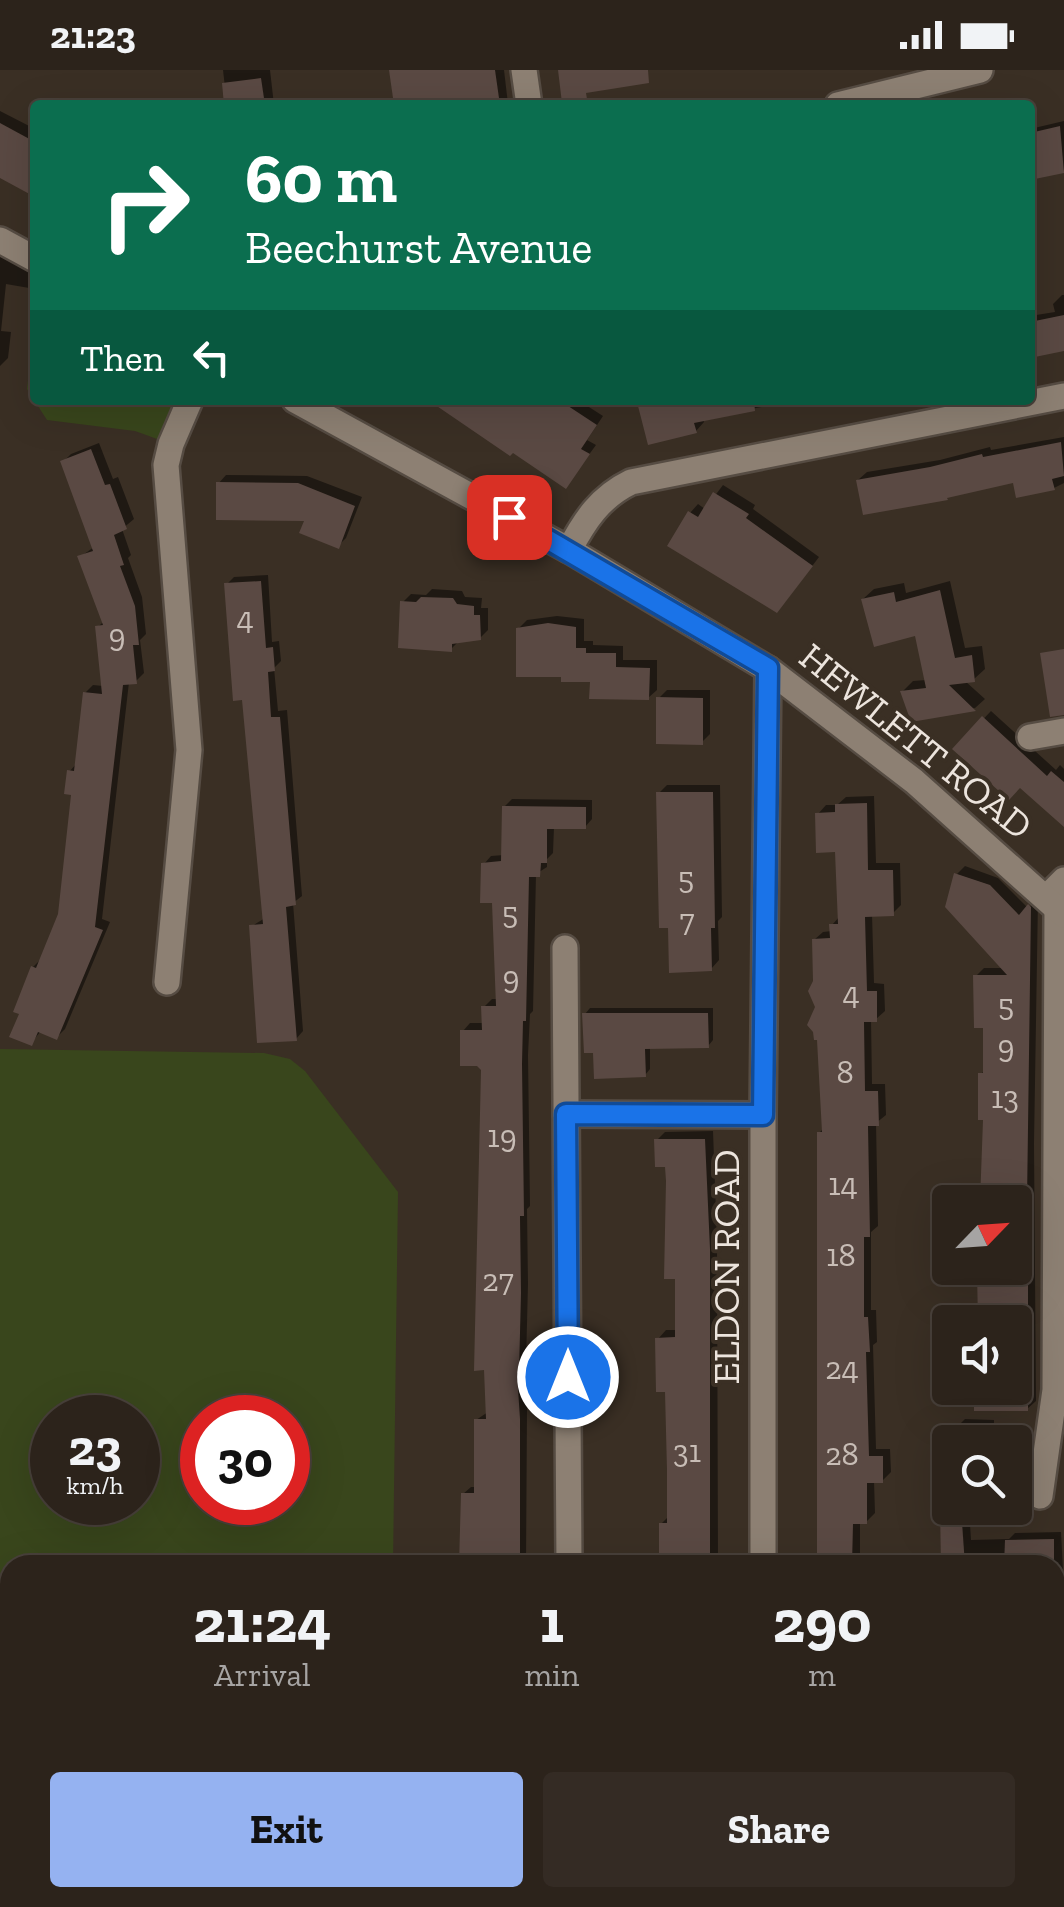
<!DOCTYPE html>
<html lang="en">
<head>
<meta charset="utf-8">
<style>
  :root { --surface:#2c231b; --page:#342b24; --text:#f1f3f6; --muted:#a6a4a3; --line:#48403a; --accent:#95b2f1 }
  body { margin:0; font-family:"Zilla Slab",serif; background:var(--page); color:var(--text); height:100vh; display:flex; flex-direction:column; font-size:38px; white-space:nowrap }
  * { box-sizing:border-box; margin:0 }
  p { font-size:32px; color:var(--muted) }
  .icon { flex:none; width:55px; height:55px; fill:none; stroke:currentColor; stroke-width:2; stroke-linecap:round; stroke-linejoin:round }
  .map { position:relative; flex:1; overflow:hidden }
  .panel { position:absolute; left:0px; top:1485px; width:1065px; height:352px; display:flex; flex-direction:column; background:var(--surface); border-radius:30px 30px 0 0; box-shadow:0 10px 40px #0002,0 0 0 2px var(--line) }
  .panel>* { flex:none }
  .hud { position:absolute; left:30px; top:30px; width:1005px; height:305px; border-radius:10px; box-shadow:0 10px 40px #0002,0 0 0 2px var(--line); background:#0b6e4f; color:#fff; overflow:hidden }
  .needle { width:65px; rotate:65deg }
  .buttons { position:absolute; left:932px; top:1115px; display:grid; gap:20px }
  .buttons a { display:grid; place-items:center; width:100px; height:100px; border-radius:10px; background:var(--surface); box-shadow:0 10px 40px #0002,0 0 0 2px var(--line); font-size:50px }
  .speed { position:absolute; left:30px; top:1325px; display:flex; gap:20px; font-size:50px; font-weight:700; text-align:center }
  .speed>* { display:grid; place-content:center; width:130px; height:130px; border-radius:50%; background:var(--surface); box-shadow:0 10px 40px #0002,0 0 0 2px var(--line); line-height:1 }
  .speed small { font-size:25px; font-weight:400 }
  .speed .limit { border:15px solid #d22; background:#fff; color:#111 }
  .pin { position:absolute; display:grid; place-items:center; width:85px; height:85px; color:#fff; margin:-42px; border-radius:20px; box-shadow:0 5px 15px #0006 }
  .me { position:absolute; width:110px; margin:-55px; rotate:0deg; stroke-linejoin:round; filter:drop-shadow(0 0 8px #0008) }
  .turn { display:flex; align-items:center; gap:35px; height:210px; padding:0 50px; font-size:45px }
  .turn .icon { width:130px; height:130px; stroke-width:2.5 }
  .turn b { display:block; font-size:70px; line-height:85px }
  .then { display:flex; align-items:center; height:95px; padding:0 50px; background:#0003; gap:20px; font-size:38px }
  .eta { display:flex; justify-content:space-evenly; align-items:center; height:170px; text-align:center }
  .eta b { font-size:60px; font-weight:700; line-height:70px }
  .action { display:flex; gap:20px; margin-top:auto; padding:20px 50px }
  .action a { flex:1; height:115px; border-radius:10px; background:var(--accent); color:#111; font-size:40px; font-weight:700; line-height:115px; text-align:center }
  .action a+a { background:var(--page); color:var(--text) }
  .status { display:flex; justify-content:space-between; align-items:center; height:70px; padding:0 50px; background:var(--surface); direction:ltr }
  .status svg { height:28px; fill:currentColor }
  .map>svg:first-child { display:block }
  .green { fill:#39461c; fill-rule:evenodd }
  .shadow { fill:#0007 }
  .building { fill:#5a4943 }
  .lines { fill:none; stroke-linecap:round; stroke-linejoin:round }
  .street-casing { stroke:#564c43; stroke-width:30 }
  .secondary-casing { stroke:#564c43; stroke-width:30 }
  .street { stroke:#8d8073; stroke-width:25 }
  .secondary { stroke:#8d8073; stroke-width:25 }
  .route-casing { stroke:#114b97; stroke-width:25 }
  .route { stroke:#1a73e8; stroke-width:18 }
  .labels { text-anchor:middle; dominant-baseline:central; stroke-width:8; stroke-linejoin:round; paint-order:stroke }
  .number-label { font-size:32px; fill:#c8bdb6 }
  .street-label { font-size:38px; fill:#ece4dd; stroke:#3a2f24 }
</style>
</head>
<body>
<div class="status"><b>21:23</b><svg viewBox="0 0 49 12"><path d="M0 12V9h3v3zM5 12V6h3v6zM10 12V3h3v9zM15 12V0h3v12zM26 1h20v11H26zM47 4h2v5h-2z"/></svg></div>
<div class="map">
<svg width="1064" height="1837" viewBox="0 0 1064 1837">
  <rect width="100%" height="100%" fill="#3a2f24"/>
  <g class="green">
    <polygon points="35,247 35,330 190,330 171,374 135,361 47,350 27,319"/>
    <path d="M0,979L264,983L290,989L305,1001L398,1122L393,1495H10V1816H0ZM52,1348H138V1432H52ZM202,1348H288V1432H202Z"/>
  </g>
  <g class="shadow">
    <polygon points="223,0 270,0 274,35 227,35"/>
    <polygon points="392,0 504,0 508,34 397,35"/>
    <polygon points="0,41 35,59 35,125 0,105"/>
    <polygon points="1064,51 1064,100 1030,108 1030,59"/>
    <polygon points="0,183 35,199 35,219 6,214 1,261 11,262 8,288 0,296"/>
    <polygon points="1062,225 1064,225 1064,279 1030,286 1030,246 1055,242 1053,234"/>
    <polygon points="433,330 578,330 603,346 587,370 596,375 566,416"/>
    <polygon points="648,330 799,330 703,348 704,352 696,361 641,337"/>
    <polygon points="1064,367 1064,413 1054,418 1015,410 858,410 867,402 940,390 990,377 991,380"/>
    <polygon points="99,373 113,409 118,407 134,449 122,459 131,485 128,488 142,527 146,564 140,570 144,603 136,611 129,612 102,849 110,852 65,959 57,967 41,961 31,973 33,897 42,888 60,844 74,723 69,702 77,693 85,623 93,615 103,616 98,557 104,551 80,487 94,477 63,392 71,384"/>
    <polygon points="226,405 307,406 362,427 346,468 338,476 307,449 218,414"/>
    <polygon points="723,415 755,435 753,439 819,487 785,532 690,443 698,434 705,439"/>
    <polygon points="268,505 272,572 279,571 281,591 274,598 278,641 287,640 302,826 293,833 303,961 296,969 252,856 265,848 245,628 227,514 234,507"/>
    <polygon points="950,511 965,578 982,576 985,599 974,609 965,611 985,629 975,638 913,649 903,621 913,611 926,610 917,563 863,529 874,519 904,513 906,523"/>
    <polygon points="432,519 462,521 465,527 482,528 481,538 488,538 488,560 480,568 459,571 451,579 403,532 411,524 426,525"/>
    <polygon points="557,546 584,549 584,571 593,571 593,575 623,576 623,590 657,590 657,620 648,628 592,609 563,605 518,559 527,550"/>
    <polygon points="667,620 710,620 710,664 702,672 659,628"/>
    <polygon points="991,641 1056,700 1060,695 1064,699 1064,755 1020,715 955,679"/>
    <polygon points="667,715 720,715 722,847 718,851 719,890 711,899 659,723"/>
    <polygon points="874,726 876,793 900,793 901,835 893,843 872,844 874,913 884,914 885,941 876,949 871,949 872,1014 885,1014 886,1045 876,1053 878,1156 871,1162 871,1240 876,1240 877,1272 873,1275 876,1379 890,1379 891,1402 882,1411 874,1411 875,1443 866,1452 860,1452 860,1495 817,1495 819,1063 825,1057 814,870 823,862 832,861 832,855 840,846 838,780 818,744 826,735 837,735 846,727"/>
    <polygon points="512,729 592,730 592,749 585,757 554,757 553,783 547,789 547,797 536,804 533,941 530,944 528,985 530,1136 527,1139 528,1214 526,1293 523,1296 527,1340 526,1495 462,1495 463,1424 471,1417 477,1417 476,1350 488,1342 483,999 463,961 470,953 484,953 484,937 492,929 498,929 494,831 484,794 491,786 504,785 504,737"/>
    <polygon points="965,796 998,808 1028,838 1038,829 1034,1074 1036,1331 1027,1339 976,1339 976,1318 1015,1318 1015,1252 980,1252 980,1203 983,1198 1015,1198 1015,1132 983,1132 986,1092 981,1004 986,999 985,955 976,906 984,898 1004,898 957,804"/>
    <polygon points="590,938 713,938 713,970 708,976 650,977 650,999 645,1005 596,980 585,944"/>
    <polygon points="713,1061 717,1169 718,1495 662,1495 661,1454 669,1446 667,1319 658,1269 666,1260 677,1260 678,1206 667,1094 657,1070 665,1062"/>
    <polygon points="965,1349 994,1350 994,1372 956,1372 957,1357"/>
    <polygon points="950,1388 950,1438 969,1438 971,1470 1009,1469 1015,1463 1061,1462 1064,1520 1060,1521 1060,1633 1064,1633 1064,1690 1056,1702 1055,1766 1055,1495 943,1495 943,1395"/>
    <polygon points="332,1828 363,1828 363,1837 334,1837"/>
    <polygon points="827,1828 880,1828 881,1837 825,1837"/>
    <rect x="1003" y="1828" width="44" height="9"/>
  </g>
  <g class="building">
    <polygon points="389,0 495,0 500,35 394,35"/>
    <polygon points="558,0 648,0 649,13 586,23 587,29 562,33"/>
    <polygon points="261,8 265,35 224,35 222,13"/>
    <polygon points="0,53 35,72 35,127 0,108"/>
    <polygon points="1060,56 1064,103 1030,110 1030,63"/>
    <polygon points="1064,245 1064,281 1030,288 1030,252"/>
    <polygon points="428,330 559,330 597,355 581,379 590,384 566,419 513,383 510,386"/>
    <polygon points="647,330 754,330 755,341 694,353 697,363 648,375 638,336 648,334"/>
    <polygon points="1061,372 1064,406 1052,409 1055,420 1016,428 1013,413 947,428 948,430 863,445 856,410 930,397 982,384 983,387"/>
    <polygon points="91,379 105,415 110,414 127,459 114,465 124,495 120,496 135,536 139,575 133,575 137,614 123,615 95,857 103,860 57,970 38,962 32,976 9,967 19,944 13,942 31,896 36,898 58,844 71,725 64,724 67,700 74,701 83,622 102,624 95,556 103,555 77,486 93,481 60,391"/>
    <polygon points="216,412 298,413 355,436 339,479 299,463 304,451 216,450"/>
    <polygon points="713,422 749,444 746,448 813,496 777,543 667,476 688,441 698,447"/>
    <polygon points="261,511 266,578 273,577 275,601 268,602 271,647 280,647 296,835 286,837 297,971 257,973 249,855 263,854 242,630 233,631 224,513"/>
    <polygon points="940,520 955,588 972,585 975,612 949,615 976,641 911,652 900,621 926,618 915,566 874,577 861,529 894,522 896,532"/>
    <polygon points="421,527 453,528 457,534 474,536 474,545 480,545 481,570 452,574 452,582 398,578 400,531 416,532"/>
    <polygon points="548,553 576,557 576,578 586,578 586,583 616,583 616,597 650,598 649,630 589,629 590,612 561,612 561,607 516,607 516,558"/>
    <polygon points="1064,579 1064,645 1050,647 1040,583"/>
    <polygon points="656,627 703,628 703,675 656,674"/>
    <polygon points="982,646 1047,706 1051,701 1064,712 1064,757 1020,718 1009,730 952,679"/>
    <polygon points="656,722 713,722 715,858 711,858 712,901 669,903 668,858 659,858"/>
    <polygon points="867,733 868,800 893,800 894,846 865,847 867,921 877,921 877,952 864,952 865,1021 878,1021 879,1056 868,1056 870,1167 864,1167 864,1247 868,1247 870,1282 866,1282 869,1386 883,1386 883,1413 867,1413 867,1454 853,1454 852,1495 817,1495 817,1062 822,1062 817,970 814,970 813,962 807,955 815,937 808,921 813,911 812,869 830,868 829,854 838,854 835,782 816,783 815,743 835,742 835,734"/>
    <polygon points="502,736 586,737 586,759 547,759 547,793 541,793 540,807 529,807 526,951 523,951 522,994 524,1146 520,1146 521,1223 519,1303 517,1303 520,1349 520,1495 459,1495 461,1423 474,1423 474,1349 486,1349 484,1300 474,1301 481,1000 477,996 460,996 460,960 482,960 481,936 496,936 492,833 480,833 481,793 501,791"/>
    <polygon points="954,803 990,815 1019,845 1028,834 1031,837 1027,1132 980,1132 983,1050 978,1050 978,1003 983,1003 983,958 974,958 973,905 1007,905 945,837"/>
    <polygon points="582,943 708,943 709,978 645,979 646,1007 594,1009 593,983 584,983"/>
    <polygon points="654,1069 705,1069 710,1179 710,1495 659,1495 659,1453 667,1453 667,1400 665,1322 656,1322 655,1268 675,1267 675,1209 664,1209 666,1111 665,1097 655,1097"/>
    <polygon points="996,1198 1028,1198 1028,1252 978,1252 977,1202 996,1202"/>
    <rect x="974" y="1318" width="54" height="23"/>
    <polygon points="940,1438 961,1438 965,1495 941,1495"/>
    <polygon points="1054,1469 1054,1495 1004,1495 1005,1470"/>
  </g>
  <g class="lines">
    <g class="street-casing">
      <g id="street">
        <polyline points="524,0 529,35"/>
        <polyline points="838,35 980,0"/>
        <path d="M569,480C585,450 600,427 631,412L1064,326"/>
        <polyline points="1030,667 1064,661"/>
        <polyline points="1046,828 1064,810"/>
        <polyline points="565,878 569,1495"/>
        <polyline points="167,912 189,680 166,395 171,374 190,330"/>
        <polyline points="566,1044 763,1045"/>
        <polyline points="1040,1426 1055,1320 1057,837"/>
        <polyline points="763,1495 763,1045 768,599"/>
        <polyline points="763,1828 763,1837"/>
      </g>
    </g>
    <g class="secondary-casing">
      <g id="secondary">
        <polyline points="0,170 35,189"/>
        <polyline points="295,330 569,480 768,599 914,711 1064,845"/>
      </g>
    </g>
    <use href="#street" class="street"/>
    <use href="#secondary" class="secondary"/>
  </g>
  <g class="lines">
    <g class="route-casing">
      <polyline id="route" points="509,447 768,598 763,1045 566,1044 568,1307"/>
    </g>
    <use href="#route" class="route"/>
  </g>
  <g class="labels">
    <g class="number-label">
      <text x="245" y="548">4</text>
      <text x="117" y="565">9</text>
      <text x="686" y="808">5</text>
      <text x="510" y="843">5</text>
      <text x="687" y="850">7</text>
      <text x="511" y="907">9</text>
      <text x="851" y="923">4</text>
      <text x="1006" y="935">5</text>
      <text x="1006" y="976">9</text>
      <text x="845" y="1002">8</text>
      <text x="1005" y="1027">13</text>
      <text x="502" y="1066">19</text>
      <text x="843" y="1114">14</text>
      <text x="841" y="1185">18</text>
      <text x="498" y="1210">27</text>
      <text x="842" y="1298">24</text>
      <text x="687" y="1381">31</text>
      <text x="842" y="1384">28</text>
    </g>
    <g class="street-label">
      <text transform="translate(916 671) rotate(39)">HEWLETT ROAD</text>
      <text transform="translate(726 1197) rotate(-90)">ELDON ROAD</text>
    </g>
  </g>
</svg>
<div class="buttons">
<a><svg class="needle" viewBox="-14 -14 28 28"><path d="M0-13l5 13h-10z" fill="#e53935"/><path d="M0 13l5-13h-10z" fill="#a6a4a3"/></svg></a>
<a><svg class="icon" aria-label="sound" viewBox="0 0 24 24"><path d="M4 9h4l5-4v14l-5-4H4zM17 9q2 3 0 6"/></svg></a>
<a><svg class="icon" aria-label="search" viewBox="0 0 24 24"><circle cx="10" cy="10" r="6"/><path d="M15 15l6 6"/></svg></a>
</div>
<div class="speed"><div>23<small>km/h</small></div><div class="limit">30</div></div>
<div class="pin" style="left:509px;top:447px;background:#d93025"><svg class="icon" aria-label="arrive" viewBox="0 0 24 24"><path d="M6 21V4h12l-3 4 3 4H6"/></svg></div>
<svg class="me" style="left:568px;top:1307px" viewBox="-20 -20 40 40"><circle r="17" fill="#1a73e8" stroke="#fff" stroke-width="3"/><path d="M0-11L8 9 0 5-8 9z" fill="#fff"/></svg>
<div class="hud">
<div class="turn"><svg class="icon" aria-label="right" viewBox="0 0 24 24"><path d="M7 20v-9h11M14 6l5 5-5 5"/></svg><div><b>60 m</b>Beechurst Avenue</div></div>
<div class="then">Then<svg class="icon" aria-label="left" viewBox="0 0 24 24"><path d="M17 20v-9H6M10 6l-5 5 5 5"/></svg></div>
</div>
<section class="panel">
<div class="eta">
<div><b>21:24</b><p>Arrival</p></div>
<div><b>1</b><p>min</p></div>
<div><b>290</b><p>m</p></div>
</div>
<div class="action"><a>Exit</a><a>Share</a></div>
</section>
</div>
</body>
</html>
